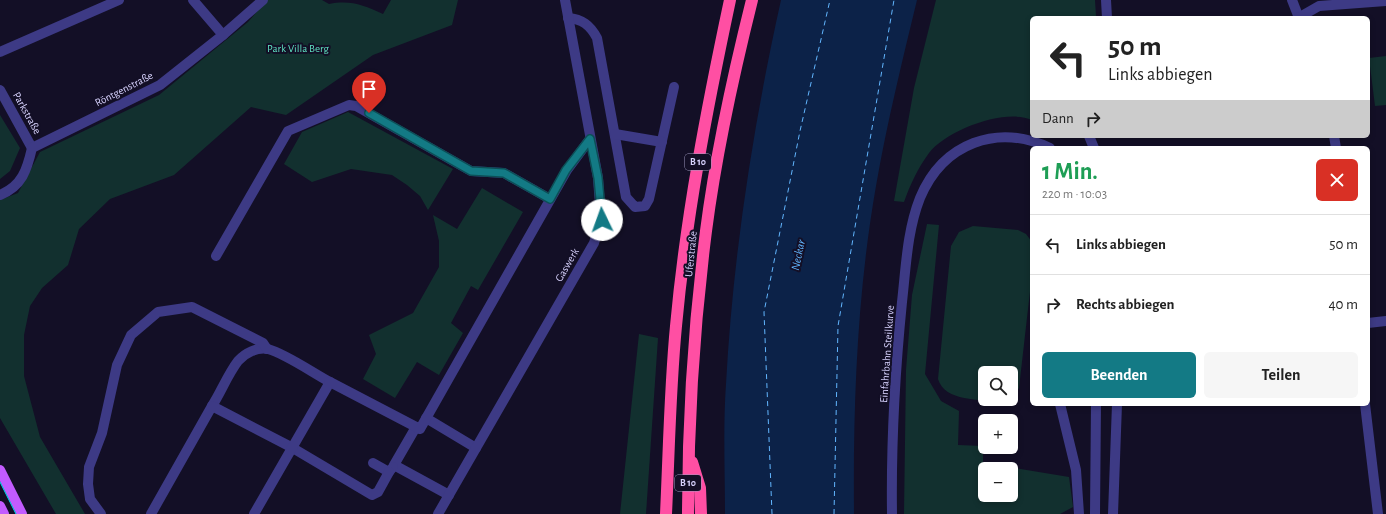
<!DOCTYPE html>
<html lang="de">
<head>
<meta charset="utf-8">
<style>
  :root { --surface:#fff; --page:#f6f6f6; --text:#222; --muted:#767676; --line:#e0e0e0; --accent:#137a85 }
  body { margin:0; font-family:"Alegreya Sans",sans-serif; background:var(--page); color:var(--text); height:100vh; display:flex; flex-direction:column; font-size:15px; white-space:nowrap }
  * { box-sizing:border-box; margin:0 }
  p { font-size:13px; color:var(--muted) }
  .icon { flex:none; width:22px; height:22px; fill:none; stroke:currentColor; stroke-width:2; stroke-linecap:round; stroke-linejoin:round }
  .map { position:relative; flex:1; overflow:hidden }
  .sheet { position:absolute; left:1030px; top:146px; width:340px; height:260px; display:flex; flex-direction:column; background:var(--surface); border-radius:6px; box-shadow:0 2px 6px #0003 }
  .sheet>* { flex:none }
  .hud { position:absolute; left:1030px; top:16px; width:340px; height:122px; border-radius:6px; box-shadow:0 2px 6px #0003; background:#fff; color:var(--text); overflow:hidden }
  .buttons { position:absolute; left:978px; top:366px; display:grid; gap:8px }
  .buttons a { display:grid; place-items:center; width:40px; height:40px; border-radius:6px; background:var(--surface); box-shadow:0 2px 6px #0003; font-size:20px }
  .pin { position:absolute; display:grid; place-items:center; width:34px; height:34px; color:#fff; margin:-41px -17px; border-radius:50% 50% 50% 0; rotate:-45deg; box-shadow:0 0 4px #0007 }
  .pin .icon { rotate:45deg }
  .me { position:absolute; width:44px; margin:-22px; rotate:357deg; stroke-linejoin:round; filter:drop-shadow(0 0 3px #0008) }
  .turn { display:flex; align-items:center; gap:14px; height:84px; padding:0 12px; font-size:18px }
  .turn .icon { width:52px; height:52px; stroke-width:2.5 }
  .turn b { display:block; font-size:28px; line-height:34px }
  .then { display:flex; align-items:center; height:38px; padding:0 12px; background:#0003; gap:8px; font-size:15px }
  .round { display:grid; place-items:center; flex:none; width:42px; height:42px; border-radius:6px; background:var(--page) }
  .headline { display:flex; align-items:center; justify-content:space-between; height:68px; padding:0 12px }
  h1 { font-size:24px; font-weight:700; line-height:30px; color:#1e9e55 }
  .button { display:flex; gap:8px; margin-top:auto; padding:8px 12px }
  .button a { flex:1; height:46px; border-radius:6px; background:var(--accent); color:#fff; font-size:16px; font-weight:700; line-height:46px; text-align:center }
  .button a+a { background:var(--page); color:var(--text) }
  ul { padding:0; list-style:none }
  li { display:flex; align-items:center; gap:12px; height:60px; padding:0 12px; border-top:1px solid var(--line) }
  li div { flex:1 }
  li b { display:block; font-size:15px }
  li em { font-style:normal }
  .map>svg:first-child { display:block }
  .green { fill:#12302f; fill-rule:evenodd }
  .water { fill:#0c2248 }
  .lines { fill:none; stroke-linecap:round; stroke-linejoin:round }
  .ferry { stroke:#62b6ff; stroke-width:1; stroke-dasharray:5 4; stroke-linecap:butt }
  .minor { stroke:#3d3a85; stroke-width:10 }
  .major { stroke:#c25bff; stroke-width:10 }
  .highway { stroke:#ff4fa3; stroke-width:12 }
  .tram { stroke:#00e5ff; stroke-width:1 }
  .route-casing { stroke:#0c4f56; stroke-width:10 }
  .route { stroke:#137a85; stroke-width:7 }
  .labels { text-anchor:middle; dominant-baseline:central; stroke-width:4; stroke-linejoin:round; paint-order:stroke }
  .shield { fill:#130f26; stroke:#9e99be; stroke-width:1 }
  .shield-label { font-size:10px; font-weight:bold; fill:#d9d4ff }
  .park-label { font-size:11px; fill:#5fe0c0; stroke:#130f26 }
  .street-label { font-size:11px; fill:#d9d4ff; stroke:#130f26 }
  .water-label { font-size:12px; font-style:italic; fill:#62b6ff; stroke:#130f26 }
</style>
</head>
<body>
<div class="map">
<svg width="1386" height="514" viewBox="0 0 1386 514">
  <rect width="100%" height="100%" fill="#130f26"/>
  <g class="green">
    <path d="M267,0H322L329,4C351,0 363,5 383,14L391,0H458L452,25L373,55L286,115L251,107L174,175L110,199L79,229L68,265L42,288L30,306L24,335V376L40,437L85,514H56L0,418V200L18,193L40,152L159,95L248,22Z"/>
    <path d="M936,0H1095L1096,16L1092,18H1032V120C1005,108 947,130 929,153C918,168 910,185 904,202L894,201L914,88Z"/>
    <polygon points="1386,56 1386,105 1375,106 1369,58"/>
    <polygon points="348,112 453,169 428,210 420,196 407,185 392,175 351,169 312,182 284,164 302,132"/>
    <polygon points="0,115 20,148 10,171 0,179"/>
    <polygon points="482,188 523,212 478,290 471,286 451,323 463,333 439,375 417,362 395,398 363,379 376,354 369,335 413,313 439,267 439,241 433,215 457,229"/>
    <path d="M927,224L939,225L925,374L941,401L959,411L958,445L983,446V463L1069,477L1073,507L1060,514H904L906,370L912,295ZM985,469H1011V495H985Z"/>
    <path d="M973,226L1018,230L1026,234L1032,242V274L1019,388L1011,398V373H985V399H1010L1001,402C980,399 945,402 938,379L951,246L959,232Z"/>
    <polygon points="639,334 658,338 646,514 620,514"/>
  </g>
  <path class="water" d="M781,0H917C902,62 887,123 876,186C857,294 853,405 854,514H725C725,471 723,427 726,384C733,255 753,126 781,0Z"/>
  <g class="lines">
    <g class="ferry">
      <polyline points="772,514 764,312 800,131 830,0"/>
      <polyline points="834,514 838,326 894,0"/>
    </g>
    <g class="minor">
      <polyline points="193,0 223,35"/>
      <polyline points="1106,0 1107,18"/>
      <polyline points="1292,0 1299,18"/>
      <path d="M568,18C582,19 590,25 597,38L626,197L635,207L645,206L649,199L674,87"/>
      <polyline points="1298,18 1319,6 1386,1"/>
      <polyline points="0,52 119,0"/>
      <polyline points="0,90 32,148"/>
      <polyline points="615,134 662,142"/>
      <polyline points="1089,136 1094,148"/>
      <polyline points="1334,136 1336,148"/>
      <path d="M0,195C22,186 27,170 32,148L160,85L223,35L263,0"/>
      <polyline points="216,256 288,131 349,105 356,106 471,171 504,173 550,199"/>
      <polyline points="1368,323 1386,321"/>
      <polyline points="1060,404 1076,470 1079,514"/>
      <polyline points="1365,404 1378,514"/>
      <path d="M212,406C221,392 228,374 238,361C245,353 257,347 268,349C286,354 313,373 330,382"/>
      <polyline points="426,418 476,448"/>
      <polyline points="416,427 394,465 449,495"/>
      <polyline points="373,463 389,472 393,467"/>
      <polyline points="101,514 90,499 88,484 89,467 102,433 117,365 131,335 158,312 192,307 263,343 267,349"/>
      <polyline points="151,514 212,406 291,447 372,495 378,492 389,472"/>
      <polyline points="254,514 330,382 420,429 567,170 590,139"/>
      <polyline points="438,514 594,243 601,220 598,178 565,0"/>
      <path d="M892,514C891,444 895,372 902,302C906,267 907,231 920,198C943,143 997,123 1050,148"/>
      <polyline points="1095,514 1096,404"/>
      <polyline points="1113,514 1117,404"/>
    </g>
    <g class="major">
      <polyline points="0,470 22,514"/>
      <polyline points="0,506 4,514"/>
    </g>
    <g class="highway">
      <polyline points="692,462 700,488 701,514"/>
      <path d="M666,514C669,451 670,388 676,326C686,216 707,108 730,0"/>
      <path d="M688,514C688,420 694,325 706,231C716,153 733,76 752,0"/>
    </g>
    <polyline class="tram" points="0,482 16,514"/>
  </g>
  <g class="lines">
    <g class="route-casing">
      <polyline id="route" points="369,113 471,171 504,173 550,199 566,170 590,139 598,178 602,220"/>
    </g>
    <use href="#route" class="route"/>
  </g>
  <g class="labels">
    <g class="shield">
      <rect x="685" y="154" width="26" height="16" rx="3"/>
      <rect x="675" y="475" width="26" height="16" rx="3"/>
    </g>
    <g class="shield-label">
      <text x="698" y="162">B 10</text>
      <text x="688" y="483">B 10</text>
    </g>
    <g class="park-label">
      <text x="298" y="48">Park Villa Berg</text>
    </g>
    <g class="street-label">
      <text transform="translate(124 89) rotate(-27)">Röntgenstraße</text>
      <text transform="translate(27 113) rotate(61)">Parkstraße</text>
      <text transform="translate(691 254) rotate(-84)">Uferstraße</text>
      <text transform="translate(567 265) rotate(-60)">Gaswerk</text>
      <text transform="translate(887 354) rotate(-86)">Einfahrbahn Steilkurve</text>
    </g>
    <g class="water-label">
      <text transform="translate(798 255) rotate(-78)">Neckar</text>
    </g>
  </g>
</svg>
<div class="buttons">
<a><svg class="icon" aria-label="search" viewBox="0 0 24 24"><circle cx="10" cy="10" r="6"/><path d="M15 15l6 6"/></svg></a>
<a>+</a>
<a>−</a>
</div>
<div class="pin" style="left:369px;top:113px;background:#d93025"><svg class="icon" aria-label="arrive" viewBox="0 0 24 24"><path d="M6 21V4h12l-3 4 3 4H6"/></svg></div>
<svg class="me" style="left:602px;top:220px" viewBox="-20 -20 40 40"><circle r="19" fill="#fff"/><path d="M0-13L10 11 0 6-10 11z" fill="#137a85"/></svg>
<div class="hud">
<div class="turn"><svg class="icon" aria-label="left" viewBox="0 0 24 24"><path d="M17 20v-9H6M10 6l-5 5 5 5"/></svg><div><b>50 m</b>Links abbiegen</div></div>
<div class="then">Dann<svg class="icon" aria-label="right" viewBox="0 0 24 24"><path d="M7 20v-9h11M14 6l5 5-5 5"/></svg></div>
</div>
<section class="sheet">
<div class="headline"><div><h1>1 Min.</h1><p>220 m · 10:03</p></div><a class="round" style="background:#d93025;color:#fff"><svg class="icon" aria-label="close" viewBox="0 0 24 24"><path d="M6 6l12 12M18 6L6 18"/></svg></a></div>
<ul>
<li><svg class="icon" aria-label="left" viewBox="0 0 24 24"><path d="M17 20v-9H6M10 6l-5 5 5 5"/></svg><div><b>Links abbiegen</b></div><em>50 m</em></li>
<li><svg class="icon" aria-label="right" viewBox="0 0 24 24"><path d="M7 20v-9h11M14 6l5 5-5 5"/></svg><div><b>Rechts abbiegen</b></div><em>40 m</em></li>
</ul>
<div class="button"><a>Beenden</a><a>Teilen</a></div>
</section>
</div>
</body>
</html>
